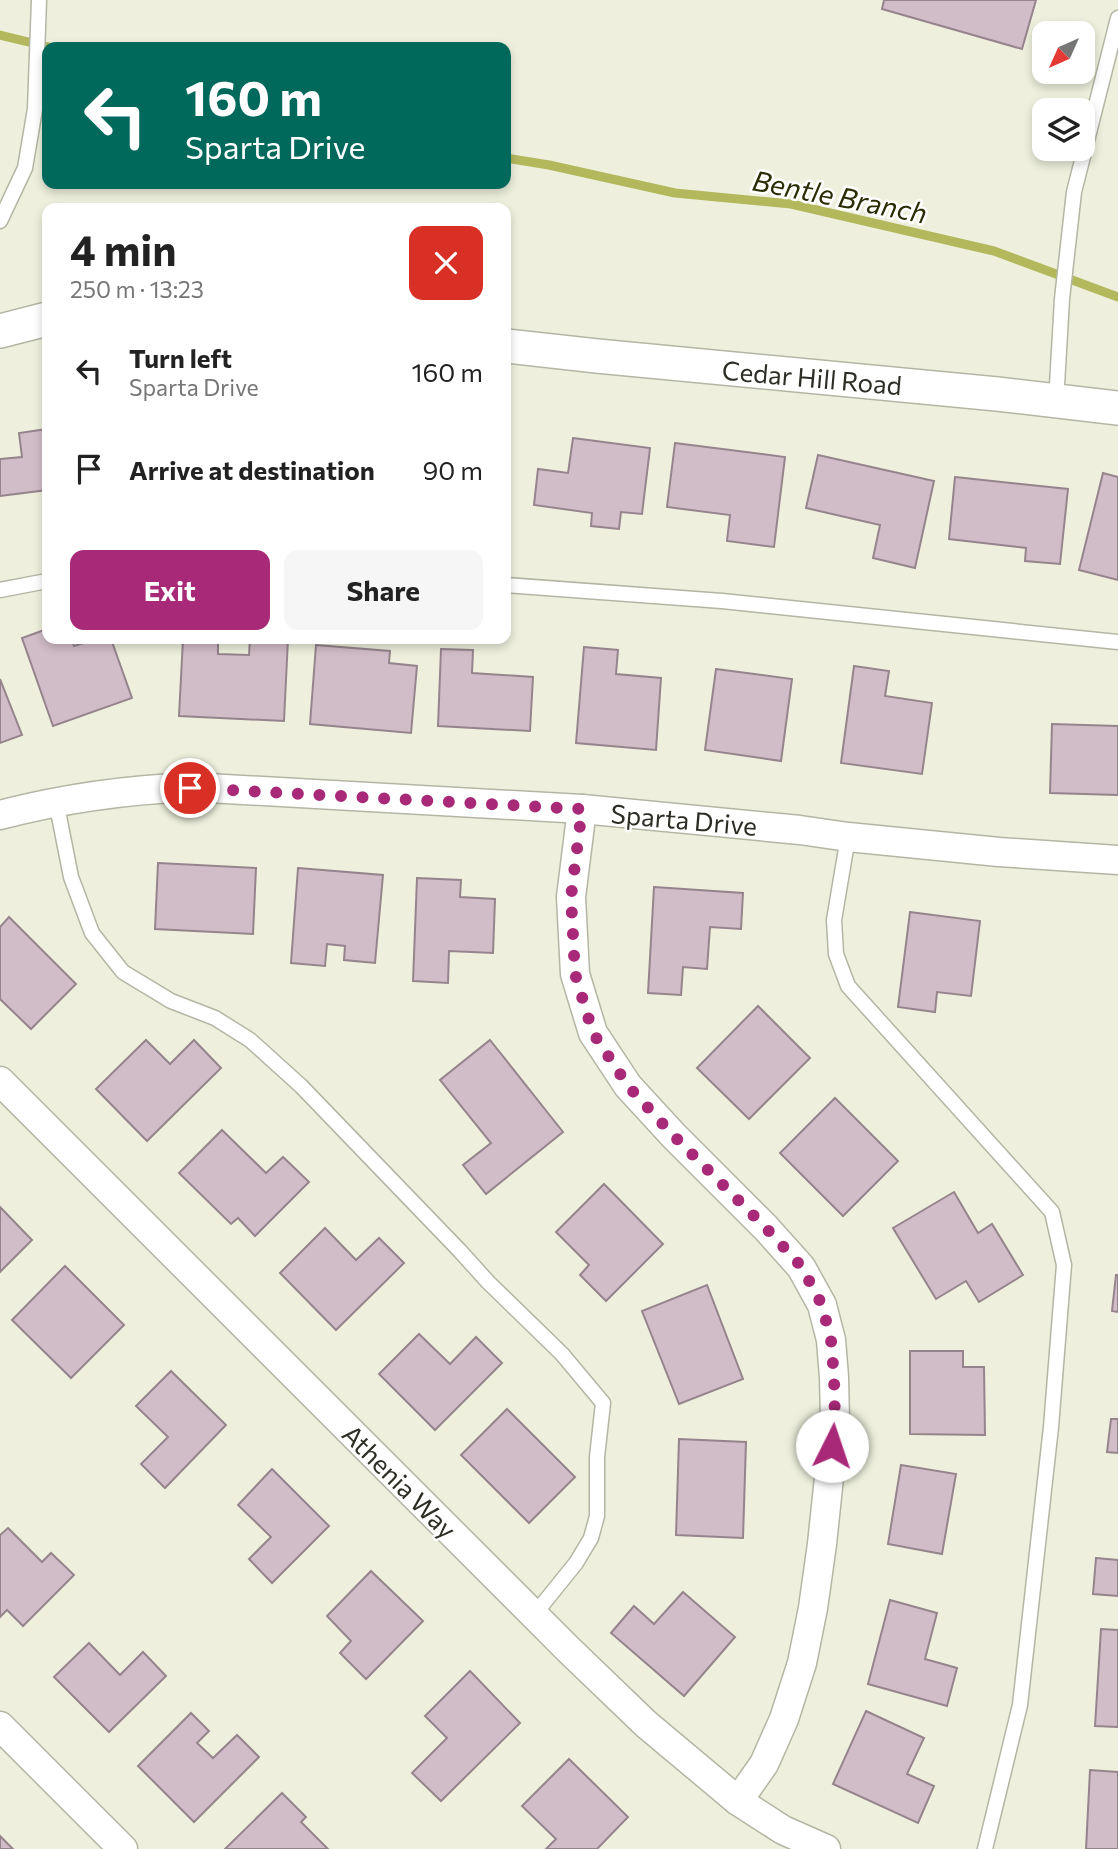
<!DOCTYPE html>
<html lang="en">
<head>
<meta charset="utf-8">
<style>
  :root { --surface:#fff; --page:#f6f6f6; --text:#222; --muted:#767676; --accent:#a82978 }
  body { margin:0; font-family:Commissioner,sans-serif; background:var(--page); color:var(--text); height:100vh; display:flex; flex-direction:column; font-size:26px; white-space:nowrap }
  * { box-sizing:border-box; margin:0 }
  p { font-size:23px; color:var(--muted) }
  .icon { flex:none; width:38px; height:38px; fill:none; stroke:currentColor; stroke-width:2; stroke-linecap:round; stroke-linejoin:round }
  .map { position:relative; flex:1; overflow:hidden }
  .drawer { position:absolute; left:42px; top:203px; width:469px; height:441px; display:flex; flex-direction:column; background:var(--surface); border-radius:14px; box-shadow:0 4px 10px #0003 }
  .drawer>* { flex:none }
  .top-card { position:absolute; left:42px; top:42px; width:469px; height:147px; border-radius:14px; box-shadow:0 4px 10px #0003; background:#00695c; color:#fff; overflow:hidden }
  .needle { width:46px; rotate:225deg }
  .tools { position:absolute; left:1032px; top:21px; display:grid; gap:14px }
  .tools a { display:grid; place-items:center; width:63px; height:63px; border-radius:14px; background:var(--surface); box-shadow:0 4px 10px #0003; font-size:35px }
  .pin { position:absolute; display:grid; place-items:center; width:60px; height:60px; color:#fff; margin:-30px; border:4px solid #fff; border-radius:50%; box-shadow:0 2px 7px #0007 }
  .me { position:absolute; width:77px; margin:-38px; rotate:4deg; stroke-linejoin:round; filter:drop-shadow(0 0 5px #0008) }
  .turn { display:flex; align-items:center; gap:24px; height:147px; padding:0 28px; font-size:32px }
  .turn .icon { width:91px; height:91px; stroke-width:2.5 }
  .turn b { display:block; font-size:49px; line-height:60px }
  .round { display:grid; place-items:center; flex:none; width:74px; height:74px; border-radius:14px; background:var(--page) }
  .head { display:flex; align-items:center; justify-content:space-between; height:119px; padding:0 28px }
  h1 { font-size:42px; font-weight:700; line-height:52px }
  .primary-button { display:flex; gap:14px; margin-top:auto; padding:14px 28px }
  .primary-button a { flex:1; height:80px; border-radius:14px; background:var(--accent); color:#fff; font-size:28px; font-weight:700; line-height:80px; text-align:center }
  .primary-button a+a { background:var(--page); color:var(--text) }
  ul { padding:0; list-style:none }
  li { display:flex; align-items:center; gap:21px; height:98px; padding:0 28px }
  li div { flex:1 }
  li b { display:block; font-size:26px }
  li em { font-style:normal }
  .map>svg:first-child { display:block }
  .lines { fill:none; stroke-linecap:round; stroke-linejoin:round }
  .stream { stroke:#b3b85d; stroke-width:9 }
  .building { fill:#d1bdc7; stroke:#96848d; stroke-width:2 }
  .service-casing { stroke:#b4b6a4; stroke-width:17 }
  .minor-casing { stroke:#b4b6a4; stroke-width:31 }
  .tertiary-casing { stroke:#b4b6a4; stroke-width:36 }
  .service { stroke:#fff; stroke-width:14 }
  .minor { stroke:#fff; stroke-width:28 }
  .tertiary { stroke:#fff; stroke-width:33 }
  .route { stroke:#a82978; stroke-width:12; stroke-dasharray:0 21.6 }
  .labels { text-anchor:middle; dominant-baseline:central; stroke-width:5; stroke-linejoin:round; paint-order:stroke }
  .street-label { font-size:26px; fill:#2d2d26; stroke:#fff }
  .water-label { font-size:28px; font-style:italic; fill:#2b2c04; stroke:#fff }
</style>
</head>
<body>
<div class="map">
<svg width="1118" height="1849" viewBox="0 0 1118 1849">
  <rect width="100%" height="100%" fill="#eef0dd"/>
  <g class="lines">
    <g class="stream">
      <polyline points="0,35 49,47"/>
      <polyline points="506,158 549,165 675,193 791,204 994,251 1118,297"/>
    </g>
  </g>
  <g class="building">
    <polygon points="884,0 1036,0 1022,49 882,9"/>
    <polygon points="47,429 47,490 0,496 0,459 22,457 19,433"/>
    <polygon points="573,438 650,448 642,514 621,512 619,529 591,526 592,513 534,505 538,469 568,473"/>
    <polygon points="675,443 785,457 774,547 727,541 730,515 667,507"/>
    <polygon points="818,455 934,481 915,568 873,558 880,525 806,508"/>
    <polygon points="1103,473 1118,477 1118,580 1079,570"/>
    <polygon points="955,477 1068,489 1060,564 1025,561 1026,548 949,539"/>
    <polygon points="47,629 47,639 72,639 74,646 96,639 111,639 132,698 53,726 22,638"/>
    <polygon points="183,639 218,639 218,654 249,655 250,639 288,639 284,721 179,716"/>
    <polygon points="316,645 390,651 389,663 417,666 411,733 310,724"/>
    <polygon points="584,647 618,650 616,674 661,678 656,750 576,743"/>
    <polygon points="441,649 473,650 472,673 533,677 530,731 438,726"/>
    <polygon points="854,666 889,671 885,696 932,703 922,774 841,763"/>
    <polygon points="716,669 792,679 781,761 705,750"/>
    <polygon points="0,679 22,735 0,743"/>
    <polygon points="1052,724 1118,726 1118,795 1050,793"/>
    <polygon points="158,863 256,868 253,934 155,929"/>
    <polygon points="298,868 383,875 375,963 344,960 345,946 327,944 325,966 291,963"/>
    <polygon points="417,878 461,880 460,897 495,899 493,953 449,951 448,983 413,981"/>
    <polygon points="654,887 743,893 741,929 710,927 707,969 683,967 681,995 648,993"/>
    <polygon points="910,912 980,921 971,996 937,992 935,1012 898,1007"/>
    <polygon points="9,917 76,984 31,1029 0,999 0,927"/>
    <polygon points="758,1006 810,1058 749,1119 697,1068"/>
    <polygon points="146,1040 170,1064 194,1040 221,1068 147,1141 96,1089"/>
    <polygon points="490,1040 563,1132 486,1194 463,1165 491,1143 440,1080"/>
    <polygon points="835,1098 898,1161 843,1216 780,1153"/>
    <polygon points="222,1130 266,1173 283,1157 309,1182 255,1236 238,1218 231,1224 179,1173"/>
    <polygon points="604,1184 663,1244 606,1301 580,1275 589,1265 556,1232"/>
    <polygon points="954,1192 978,1233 992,1224 1023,1275 979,1302 966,1281 936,1299 893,1228"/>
    <polygon points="0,1207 32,1240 0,1272"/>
    <polygon points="325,1228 356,1260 379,1238 404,1263 336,1330 280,1273"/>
    <polygon points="65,1266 124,1325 71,1378 12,1320"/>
    <polygon points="1116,1275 1118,1275 1118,1312 1112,1311"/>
    <polygon points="707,1285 743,1379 679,1404 642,1311"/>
    <polygon points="419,1334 450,1364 476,1337 502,1363 435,1430 379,1374"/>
    <polygon points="910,1351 963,1351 963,1367 984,1367 985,1435 910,1434"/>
    <polygon points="171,1371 226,1425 165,1488 141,1464 168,1437 136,1406"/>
    <polygon points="507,1409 575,1477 529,1523 461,1455"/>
    <polygon points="1111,1419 1118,1419 1118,1453 1107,1452"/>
    <polygon points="679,1439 746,1442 743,1538 676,1535"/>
    <polygon points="901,1465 956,1474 942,1554 888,1544"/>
    <polygon points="272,1469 329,1526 272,1583 249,1559 271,1537 238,1505"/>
    <polygon points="8,1528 42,1562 51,1553 74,1575 23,1626 7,1610 0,1617 0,1535"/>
    <polygon points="1096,1558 1118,1560 1118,1596 1093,1594"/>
    <polygon points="371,1571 423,1621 366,1679 340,1653 351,1641 327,1616"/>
    <polygon points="683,1592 735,1637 684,1696 611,1633 634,1606 654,1624"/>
    <polygon points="890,1600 937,1613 925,1659 957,1668 947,1706 868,1684"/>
    <polygon points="1101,1629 1118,1630 1118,1727 1095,1726"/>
    <polygon points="89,1643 120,1675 143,1652 166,1676 109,1732 54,1677"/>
    <polygon points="470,1671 520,1723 441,1801 412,1773 447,1738 425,1716"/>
    <polygon points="866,1711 924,1738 907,1774 934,1786 918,1823 833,1784"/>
    <polygon points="191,1713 209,1731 197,1743 213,1758 237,1735 259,1757 194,1822 138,1766"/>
    <polygon points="569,1759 628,1817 597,1849 546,1849 556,1839 522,1806"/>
    <polygon points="1090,1770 1118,1772 1118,1849 1086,1849"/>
    <polygon points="282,1793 306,1817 301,1822 328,1849 225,1849"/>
    <polygon points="0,1836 13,1849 0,1849"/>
  </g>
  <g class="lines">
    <g class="service-casing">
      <g id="service">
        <polyline points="0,221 25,168 35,109 39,0"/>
        <polyline points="1056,402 1062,299 1074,192 1118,18"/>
        <polyline points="506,585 722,601 1118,642"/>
        <polyline points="0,590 47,581"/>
        <polyline points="56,801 71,877 92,933 123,972 171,1001 215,1018 250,1040 301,1086 460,1251 488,1282 562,1354 603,1403 597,1457 597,1516 591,1538 576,1563 534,1615"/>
        <polyline points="848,837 834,920 836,954 848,986 1052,1212 1064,1265 1051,1427 1020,1705 985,1849"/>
      </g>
    </g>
    <g class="minor-casing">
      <g id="minor">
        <polyline points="582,809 571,897 575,974 593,1033 628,1086 674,1136 766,1228 801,1267 822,1305 831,1340 834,1377 835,1421 822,1544 813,1608 802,1663 784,1719 764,1764 738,1801"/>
        <path d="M0,815C65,798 123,790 190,787L582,809L800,830L848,837L999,852L1118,860"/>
        <polyline points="0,1081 569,1650 646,1724 738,1801 783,1830 826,1849"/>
        <polyline points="0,1726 123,1849"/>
      </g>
    </g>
    <g class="tertiary-casing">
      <g id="tertiary">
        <polyline points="0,331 47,319"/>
        <polyline points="506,346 597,356 997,394 1118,408"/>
      </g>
    </g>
    <use href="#service" class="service"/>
    <use href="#minor" class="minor"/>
    <use href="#tertiary" class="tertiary"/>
  </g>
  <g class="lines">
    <polyline class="route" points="190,788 582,809 571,897 575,974 593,1033 628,1086 674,1136 766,1228 801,1266 822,1305 831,1340 834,1377 835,1421 832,1446"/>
  </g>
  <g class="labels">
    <g class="street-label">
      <text transform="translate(812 377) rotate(5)">Cedar Hill Road</text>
      <text transform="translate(684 819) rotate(5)">Sparta Drive</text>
      <text transform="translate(400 1481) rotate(45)">Athenia Way</text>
    </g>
    <g class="water-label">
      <text transform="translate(840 196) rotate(11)">Bentle Branch</text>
    </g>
  </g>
</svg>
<div class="tools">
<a><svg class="needle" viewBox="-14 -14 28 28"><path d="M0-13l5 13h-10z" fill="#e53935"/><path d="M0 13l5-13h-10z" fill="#767676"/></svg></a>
<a><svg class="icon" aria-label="layers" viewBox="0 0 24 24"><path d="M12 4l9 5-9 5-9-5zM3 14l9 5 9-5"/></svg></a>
</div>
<div class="pin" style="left:190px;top:788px;background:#d93025"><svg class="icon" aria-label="arrive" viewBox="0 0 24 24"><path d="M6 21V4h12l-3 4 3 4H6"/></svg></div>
<svg class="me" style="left:832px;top:1446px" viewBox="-20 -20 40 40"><circle r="19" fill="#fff"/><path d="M0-13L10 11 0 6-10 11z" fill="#a82978"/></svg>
<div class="top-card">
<div class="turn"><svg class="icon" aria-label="left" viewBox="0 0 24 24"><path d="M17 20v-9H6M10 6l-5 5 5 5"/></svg><div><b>160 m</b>Sparta Drive</div></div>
</div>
<section class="drawer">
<div class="head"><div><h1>4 min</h1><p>250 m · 13:23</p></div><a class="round" style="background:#d93025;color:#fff"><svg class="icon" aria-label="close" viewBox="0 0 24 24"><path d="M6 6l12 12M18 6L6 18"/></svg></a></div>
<ul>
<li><svg class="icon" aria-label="left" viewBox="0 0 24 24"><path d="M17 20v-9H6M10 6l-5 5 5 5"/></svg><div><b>Turn left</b><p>Sparta Drive</p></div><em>160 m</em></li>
<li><svg class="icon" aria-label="arrive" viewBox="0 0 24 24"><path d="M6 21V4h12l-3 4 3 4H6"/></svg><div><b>Arrive at destination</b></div><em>90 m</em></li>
</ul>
<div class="primary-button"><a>Exit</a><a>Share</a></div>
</section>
</div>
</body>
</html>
